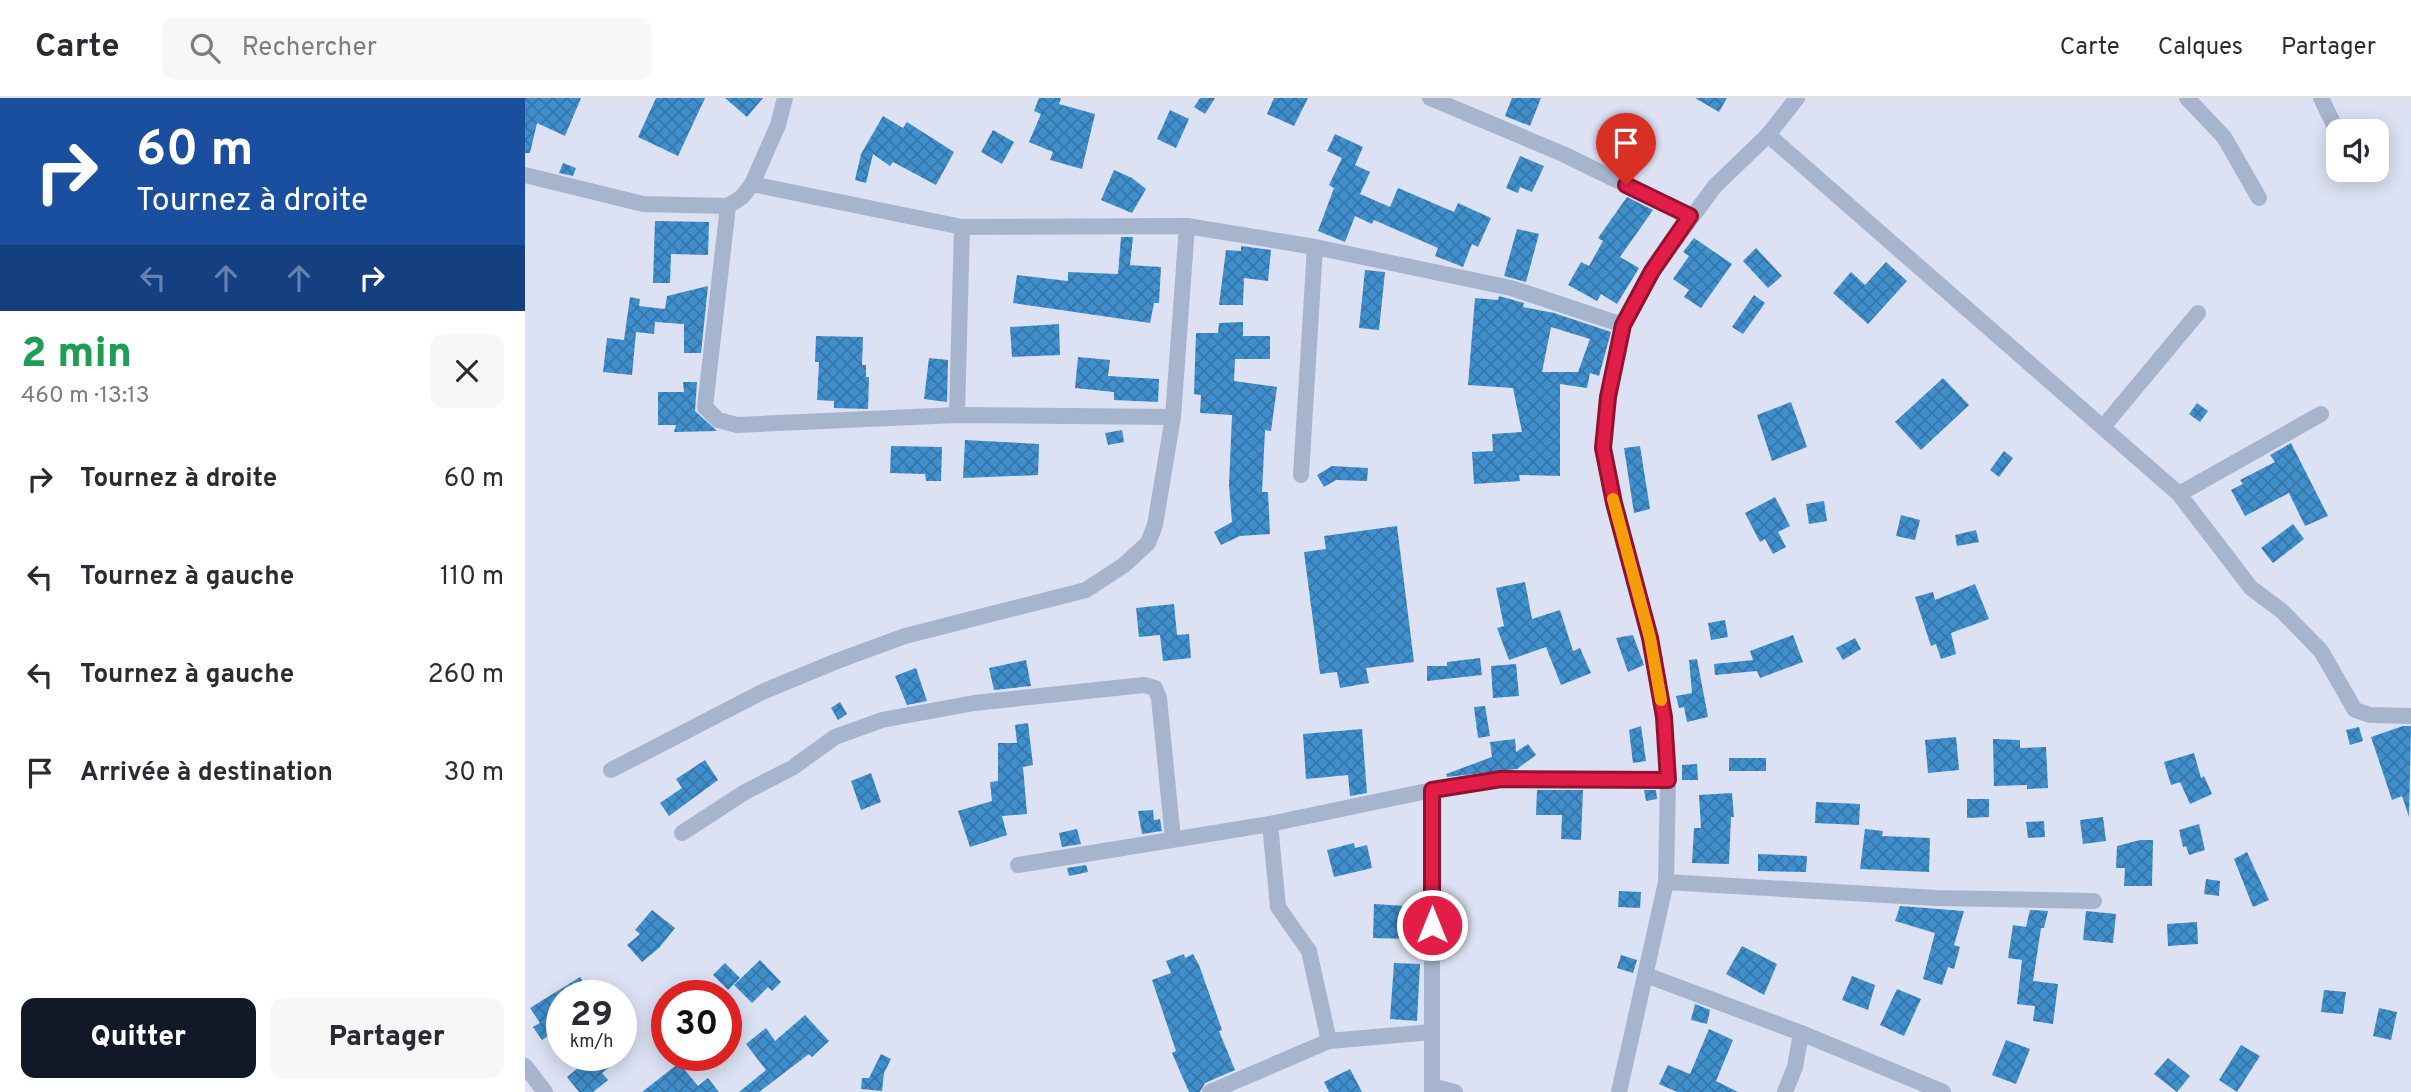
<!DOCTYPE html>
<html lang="fr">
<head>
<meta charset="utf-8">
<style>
  :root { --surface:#fff; --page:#f7f7f7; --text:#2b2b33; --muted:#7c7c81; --line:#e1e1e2; --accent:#111827 }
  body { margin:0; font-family:Overpass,sans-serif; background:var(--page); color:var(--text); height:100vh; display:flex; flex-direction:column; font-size:26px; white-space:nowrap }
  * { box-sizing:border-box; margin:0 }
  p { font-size:23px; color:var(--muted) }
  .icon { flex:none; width:38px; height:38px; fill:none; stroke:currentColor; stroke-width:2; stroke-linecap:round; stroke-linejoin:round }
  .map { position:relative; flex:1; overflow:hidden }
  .panel { display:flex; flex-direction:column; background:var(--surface); width:525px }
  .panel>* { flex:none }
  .banner { background:#1a4fa0; color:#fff; overflow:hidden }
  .buttons { position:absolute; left:1801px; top:21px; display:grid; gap:14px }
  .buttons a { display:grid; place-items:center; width:63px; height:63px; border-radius:14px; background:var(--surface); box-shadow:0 4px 18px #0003; font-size:35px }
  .speed { position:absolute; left:21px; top:882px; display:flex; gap:14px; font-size:35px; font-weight:700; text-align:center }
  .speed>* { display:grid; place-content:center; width:91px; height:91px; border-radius:50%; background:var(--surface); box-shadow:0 4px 18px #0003; line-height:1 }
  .speed small { font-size:18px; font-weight:400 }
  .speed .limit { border:10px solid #d22; background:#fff; color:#111 }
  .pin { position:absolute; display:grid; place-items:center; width:60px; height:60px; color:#fff; margin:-72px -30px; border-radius:50% 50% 50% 0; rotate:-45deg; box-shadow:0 0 7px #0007 }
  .pin .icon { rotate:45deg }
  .me { position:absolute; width:77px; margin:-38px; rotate:0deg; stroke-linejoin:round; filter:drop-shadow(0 0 5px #0008) }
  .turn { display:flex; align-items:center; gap:24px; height:147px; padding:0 21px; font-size:32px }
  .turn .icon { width:91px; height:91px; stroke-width:2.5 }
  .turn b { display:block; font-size:49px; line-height:60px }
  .lanes { display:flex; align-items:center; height:66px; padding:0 21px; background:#0003; justify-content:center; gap:35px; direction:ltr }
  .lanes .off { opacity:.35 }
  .round { display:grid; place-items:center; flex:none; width:74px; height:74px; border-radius:14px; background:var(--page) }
  .headline { display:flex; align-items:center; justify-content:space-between; height:119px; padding:0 21px }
  h1 { font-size:42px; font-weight:800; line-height:52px; color:#1e9e55 }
  .action { display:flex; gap:14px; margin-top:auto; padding:14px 21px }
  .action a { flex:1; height:80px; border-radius:14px; background:var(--accent); color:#fff; font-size:28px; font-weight:800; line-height:80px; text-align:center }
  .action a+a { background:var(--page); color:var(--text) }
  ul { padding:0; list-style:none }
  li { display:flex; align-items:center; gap:21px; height:98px; padding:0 21px }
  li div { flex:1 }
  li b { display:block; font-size:26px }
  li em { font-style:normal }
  header { display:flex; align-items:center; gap:42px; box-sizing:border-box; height:98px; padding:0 35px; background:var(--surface); border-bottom:2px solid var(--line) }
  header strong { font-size:33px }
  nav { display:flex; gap:38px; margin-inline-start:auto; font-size:24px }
  .search { width:490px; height:63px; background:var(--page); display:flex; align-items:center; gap:18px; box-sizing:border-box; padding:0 24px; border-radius:14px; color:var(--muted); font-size:26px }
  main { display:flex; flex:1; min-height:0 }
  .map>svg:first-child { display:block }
  .building { fill:url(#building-cross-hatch); fill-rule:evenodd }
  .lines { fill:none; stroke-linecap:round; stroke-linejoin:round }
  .minor { stroke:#a7b4cd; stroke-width:16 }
  .route-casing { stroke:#92132f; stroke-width:18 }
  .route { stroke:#e11d48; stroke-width:12 }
  .slow { stroke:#f59e0b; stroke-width:12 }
</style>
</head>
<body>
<header>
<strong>Carte</strong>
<div class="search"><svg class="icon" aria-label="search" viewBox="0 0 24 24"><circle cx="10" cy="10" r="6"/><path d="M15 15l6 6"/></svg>Rechercher</div>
<nav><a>Carte</a><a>Calques</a><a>Partager</a></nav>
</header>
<main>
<section class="panel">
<div class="banner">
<div class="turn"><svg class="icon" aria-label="right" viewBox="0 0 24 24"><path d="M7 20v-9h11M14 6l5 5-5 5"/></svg><div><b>60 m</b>Tournez à droite</div></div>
<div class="lanes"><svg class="icon off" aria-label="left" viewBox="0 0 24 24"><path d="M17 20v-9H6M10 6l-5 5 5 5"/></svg><svg class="icon off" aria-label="ahead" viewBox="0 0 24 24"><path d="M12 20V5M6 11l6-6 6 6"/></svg><svg class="icon off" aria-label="ahead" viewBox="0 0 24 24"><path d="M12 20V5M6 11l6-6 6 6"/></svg><svg class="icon" aria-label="right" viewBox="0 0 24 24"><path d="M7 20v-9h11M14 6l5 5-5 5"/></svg></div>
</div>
<div class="headline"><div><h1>2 min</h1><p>460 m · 13:13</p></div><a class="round"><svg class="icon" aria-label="close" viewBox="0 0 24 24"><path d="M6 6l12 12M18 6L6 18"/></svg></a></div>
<ul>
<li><svg class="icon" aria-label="right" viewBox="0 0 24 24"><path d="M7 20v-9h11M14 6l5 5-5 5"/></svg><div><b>Tournez à droite</b></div><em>60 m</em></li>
<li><svg class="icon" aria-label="left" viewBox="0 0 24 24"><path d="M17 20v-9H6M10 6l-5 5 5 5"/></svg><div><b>Tournez à gauche</b></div><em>110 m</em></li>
<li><svg class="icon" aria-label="left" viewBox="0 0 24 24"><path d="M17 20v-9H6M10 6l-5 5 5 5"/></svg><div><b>Tournez à gauche</b></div><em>260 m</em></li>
<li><svg class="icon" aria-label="arrive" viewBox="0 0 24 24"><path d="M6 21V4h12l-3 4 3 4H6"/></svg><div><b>Arrivée à destination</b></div><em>30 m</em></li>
</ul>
<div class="action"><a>Quitter</a><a>Partager</a></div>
</section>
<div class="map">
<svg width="1886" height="994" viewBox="0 0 1886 994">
  <defs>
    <pattern id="building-cross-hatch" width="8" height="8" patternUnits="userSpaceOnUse" patternTransform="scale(1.75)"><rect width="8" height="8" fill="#408fcd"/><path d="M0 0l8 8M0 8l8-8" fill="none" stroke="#3675a7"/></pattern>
  </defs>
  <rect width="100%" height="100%" fill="#dce2f4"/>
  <g class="building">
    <polygon points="0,0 56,0 40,38 12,25 5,55 0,55"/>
    <polygon points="131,0 180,0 153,58 113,39"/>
    <polygon points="200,0 238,0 222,19"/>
    <polygon points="514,0 536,0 534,6 570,16 557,71 525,62 528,54 504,44 516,16 509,13"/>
    <polygon points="675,0 690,0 680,16 669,9"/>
    <polygon points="749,0 783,0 769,28 742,16"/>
    <polygon points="987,0 1016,0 1005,28 980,18"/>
    <polygon points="1170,0 1202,0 1194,14"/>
    <polygon points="645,12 664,21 651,50 632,41"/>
    <polygon points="358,18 378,30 382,24 429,54 411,87 368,64 365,68 348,56 341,85 330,82 336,56"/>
    <polygon points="468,32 489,44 477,66 456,54"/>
    <polygon points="810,36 838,49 830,67 845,74 835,96 865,109 873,90 929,114 933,105 966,120 953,149 947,146 938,169 910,158 913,150 849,122 847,126 830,118 820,144 793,133 809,90 804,87 817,60 802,53"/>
    <polygon points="995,58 1019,68 1007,94 995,89 993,95 981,90"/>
    <polygon points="38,65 51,70 48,78 34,75"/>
    <polygon points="589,72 607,80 621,91 607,115 576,102"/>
    <polygon points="1102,99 1128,112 1095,159 1114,170 1092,206 1076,196 1072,203 1043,187 1056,164 1064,168 1078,143 1073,140"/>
    <polygon points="130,123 184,124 183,157 146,156 145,185 128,185"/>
    <polygon points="992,131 1014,136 1001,184 979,178"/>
    <polygon points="596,139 608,139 605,167 636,169 634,205 629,205 625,225 488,205 492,177 543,183 543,174 593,176"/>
    <polygon points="1169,140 1207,166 1176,210 1159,199 1164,192 1148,181 1164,158 1158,154"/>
    <polygon points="716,148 746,152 743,183 719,180 718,207 694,207 701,152 716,153"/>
    <polygon points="1231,150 1257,178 1243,190 1218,163"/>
    <polygon points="1361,164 1382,183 1343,226 1308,195 1326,174 1340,187"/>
    <polygon points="840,172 860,174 854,232 834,230"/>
    <polygon points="183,188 176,255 159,255 159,226 130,224 129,236 111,234 107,277 78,274 82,240 99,242 105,199 115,201 114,208 140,211 142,198"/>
    <polygon points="1229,197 1240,205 1218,236 1207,229"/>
    <path d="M974,198L999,205L998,209L1029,215L1086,234L1074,278L1065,275L1062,290L1035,286V378L994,377L995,383L949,386L947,354L968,353L967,336L997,334L988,290L943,287L950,200L973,202ZM1026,229L1065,241L1053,274H1017Z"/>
    <polygon points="718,224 718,238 745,238 745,261 710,261 709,283 752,289 746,333 740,332 737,394 743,394 745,436 715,438 696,447 689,434 707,424 704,387 707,317 675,315 676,297 669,296 671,235 693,235 694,225"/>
    <polygon points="534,226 535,257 487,259 485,229"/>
    <polygon points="291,238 338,239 337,267 341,267 341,279 344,279 343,311 309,310 309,303 292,302 294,264 290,264"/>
    <polygon points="553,259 585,262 583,278 634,281 633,304 589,302 589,294 550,290"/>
    <polygon points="404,260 423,262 422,304 399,301"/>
    <polygon points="1418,280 1444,307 1396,352 1370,324"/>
    <polygon points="158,284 172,284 170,313 192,333 149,334 151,327 133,327 133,294 159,294"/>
    <polygon points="1266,304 1282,349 1247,363 1232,317"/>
    <polygon points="1672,305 1683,313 1675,324 1664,316"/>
    <polygon points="597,332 599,344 583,347 580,335"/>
    <polygon points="440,342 514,346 513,377 438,380"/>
    <polygon points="1766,345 1803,418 1780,428 1764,395 1720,418 1706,392 1718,386 1715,382 1750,364 1745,357"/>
    <polygon points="366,348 417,349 416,383 401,383 400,376 365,375"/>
    <polygon points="1115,348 1125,411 1109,415 1099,350"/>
    <polygon points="1479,353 1488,360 1474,379 1465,372"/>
    <polygon points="807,368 843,370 842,383 811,382 799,389 792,377"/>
    <polygon points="1250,399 1265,428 1253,434 1261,449 1248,456 1240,441 1235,444 1220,415"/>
    <polygon points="1299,403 1302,423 1284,426 1281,406"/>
    <polygon points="1376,417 1395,422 1390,442 1371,438"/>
    <polygon points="1768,426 1779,441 1748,465 1736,450"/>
    <polygon points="872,428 889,564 841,570 844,585 815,590 812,574 795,576 779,454 801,451 799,438"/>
    <polygon points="1451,432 1454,444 1432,448 1430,437"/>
    <polygon points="1000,484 1007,521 1035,512 1048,553 1055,550 1066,575 1036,587 1021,549 984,562 972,530 979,528 971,490"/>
    <polygon points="1450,486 1464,521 1426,535 1431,556 1416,561 1411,546 1406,548 1390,499 1408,494 1410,502"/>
    <polygon points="649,506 652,537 664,536 666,560 638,563 635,537 614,539 611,510"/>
    <polygon points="1200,522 1203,539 1186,542 1183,525"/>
    <polygon points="1108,537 1119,567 1103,574 1091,540"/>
    <polygon points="1268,537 1278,564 1235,580 1232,573 1190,577 1189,566 1228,562 1225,553"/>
    <polygon points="1330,540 1336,551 1318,562 1311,550"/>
    <polygon points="955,560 957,577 902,583 902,568 922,568 922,564"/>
    <polygon points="1172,561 1183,619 1162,624 1159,609 1154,610 1151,598 1167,595 1164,562"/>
    <polygon points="501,562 506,588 469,592 464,570"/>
    <polygon points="991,566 994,598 968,600 966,568"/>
    <polygon points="391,570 402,603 382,607 370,578"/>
    <polygon points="315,604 322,616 313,622 306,610"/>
    <polygon points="960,608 965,638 953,640 949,609"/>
    <polygon points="503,625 508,667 498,669 502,716 477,718 482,737 445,749 433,713 467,703 465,684 473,683 473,645 492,645 490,627"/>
    <polygon points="1116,628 1121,663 1108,665 1104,632"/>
    <polygon points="1878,628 1886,628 1884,719 1877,698 1867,702 1846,639"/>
    <polygon points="1834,629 1838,643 1825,647 1821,632"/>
    <polygon points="837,631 842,695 825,698 823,677 781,681 778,636"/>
    <polygon points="1431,639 1434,672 1403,675 1400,642"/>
    <polygon points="990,641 991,654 1003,646 1011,657 992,671 922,679 921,676 967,659 965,644"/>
    <polygon points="1468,641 1495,642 1495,650 1521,649 1523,690 1502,691 1502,687 1469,688"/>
    <polygon points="1669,655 1676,680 1679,678 1687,696 1665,706 1655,684 1646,687 1639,664"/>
    <rect x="1204" y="660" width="37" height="13"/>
    <polygon points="180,662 193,682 144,718 135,705 157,690 151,681"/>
    <polygon points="1172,666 1173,682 1157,682 1157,667"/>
    <polygon points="346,675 356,704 336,712 326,683"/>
    <polygon points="1012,692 1058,692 1056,742 1036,741 1037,717 1011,717"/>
    <polygon points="1119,692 1131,692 1132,701 1121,703"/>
    <polygon points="1207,695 1209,719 1206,719 1204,766 1167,765 1169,730 1176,730 1174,697"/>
    <polygon points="1442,701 1464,701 1464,719 1442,720"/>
    <polygon points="1291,704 1335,706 1334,727 1290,725"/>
    <polygon points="628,712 629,722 635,721 637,733 617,736 613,713"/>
    <polygon points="1578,719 1581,743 1558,746 1555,722"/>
    <polygon points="1519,723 1520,739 1503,740 1501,724"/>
    <polygon points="1674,726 1680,752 1664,757 1661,748 1658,749 1654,732"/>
    <polygon points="552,731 556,746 537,749 534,735"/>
    <polygon points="1340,731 1358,733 1357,738 1405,740 1404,774 1335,771"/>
    <polygon points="1615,742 1628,742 1627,788 1599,788 1600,770 1591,770 1592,748"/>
    <polygon points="829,745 830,750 842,747 847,770 809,779 802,752"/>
    <polygon points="1722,754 1744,802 1728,809 1709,761"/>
    <polygon points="1233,756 1282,758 1281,774 1233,773"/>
    <polygon points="561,767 563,774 544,778 542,770"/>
    <polygon points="1681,781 1695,783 1694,798 1679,796"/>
    <polygon points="1094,793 1116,794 1115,810 1093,809"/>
    <polygon points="849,806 897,809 897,853 887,855 886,841 848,840"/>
    <polygon points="1375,808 1439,813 1429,847 1435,849 1429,871 1423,869 1417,887 1398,881 1410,835 1370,823"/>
    <polygon points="127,812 150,830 134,850 117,864 102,847 115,836 110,832"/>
    <polygon points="1505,812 1523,813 1519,830 1516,830 1508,883 1533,886 1528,926 1508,923 1510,908 1492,906 1497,862 1483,860 1488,827 1501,829"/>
    <polygon points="1561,813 1591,816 1588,845 1558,842"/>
    <polygon points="1672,824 1673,846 1643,848 1642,826"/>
    <polygon points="1217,848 1252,866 1239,897 1201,876"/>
    <polygon points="659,856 660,860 668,856 674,867 697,932 694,933 710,972 680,985 675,994 664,994 647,955 651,953 627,882 646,875 641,863"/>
    <polygon points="1096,857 1112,862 1108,875 1092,870"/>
    <polygon points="235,862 256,884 247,893 243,889 227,905 209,887"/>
    <polygon points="200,865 215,880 203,892 188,877"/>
    <polygon points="869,865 895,866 892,923 865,921"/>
    <polygon points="1327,878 1350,887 1343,912 1317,902"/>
    <polygon points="55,879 67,898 37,898 37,929 17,942 8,929 15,925 5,910"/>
    <polygon points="1372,891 1396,901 1379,938 1355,927"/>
    <polygon points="1799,892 1821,894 1818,916 1796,914"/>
    <polygon points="1170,906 1185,912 1182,926 1166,922"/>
    <polygon points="1854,910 1872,914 1866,942 1848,938"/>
    <polygon points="280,917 304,943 287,959 284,956 234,994 214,994 241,972 221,946 241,930 250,943"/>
    <polygon points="1184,931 1208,942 1191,983 1213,994 1152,994 1134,986 1143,967 1165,976"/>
    <polygon points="1481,942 1505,951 1491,986 1467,977"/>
    <polygon points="1716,947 1735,958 1712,994 1694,982"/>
    <polygon points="356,956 366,961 359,975 357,993 336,991 337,980 344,980"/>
    <polygon points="69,957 77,957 86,968 77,975 83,982 68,994 54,994 42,979"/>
    <polygon points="1643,960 1665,978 1652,994 1629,976"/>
    <polygon points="154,965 173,988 183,980 194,994 117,994"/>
    <polygon points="825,971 837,994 804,994 799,984"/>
  </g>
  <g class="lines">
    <g class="minor">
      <polyline points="905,0 1038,56 1165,118"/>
      <polyline points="1662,0 1699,39 1734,100"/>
      <polyline points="1796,0 1812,33"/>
      <polyline points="1243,37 1654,396 1726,490 1757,513 1796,553 1830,612 1845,617 1886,618"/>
      <polyline points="0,77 118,106 203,108 217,99 227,86 253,27 260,0"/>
      <polyline points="227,86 437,129 662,128 790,149 986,190 1098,227"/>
      <polyline points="203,108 180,309 193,322 212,327 432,317 648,319"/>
      <polyline points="432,317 437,129"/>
      <polyline points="1578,329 1673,215"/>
      <polyline points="776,377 790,149"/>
      <polyline points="1654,396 1796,316"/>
      <polyline points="86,672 237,594 312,563 380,538 561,492 599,467 623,445 630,427 648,319 662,128"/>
      <polyline points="745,726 753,809 784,853 804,943"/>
      <polyline points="157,735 220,694 267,670 310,639 357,622 449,605 619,587 630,590 634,600 648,741"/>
      <polyline points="493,767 745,726 907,692 976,681 1143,682"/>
      <polyline points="1141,784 1411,800 1569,803"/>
      <polyline points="1121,877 1276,935 1418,994"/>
      <polyline points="0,968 20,994"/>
      <polyline points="907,988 930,994"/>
      <polyline points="685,994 804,943 907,934"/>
      <polyline points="907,994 907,692"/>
      <polyline points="1094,994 1141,784 1143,682 1139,619 1125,540 1089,405 1078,350 1083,299 1098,227 1127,173 1190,88 1243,37 1272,0"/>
      <polyline points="1260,994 1270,969 1276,935"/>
    </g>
  </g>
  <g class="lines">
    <g class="route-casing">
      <polyline id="route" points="907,827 907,692 976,681 1143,682 1139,619 1125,540 1089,405 1078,350 1083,299 1098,227 1127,173 1165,118 1101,87"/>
    </g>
    <use href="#route" class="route"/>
    <polyline class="slow" points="1088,401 1125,540 1136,602"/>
  </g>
</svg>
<div class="buttons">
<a><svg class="icon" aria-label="sound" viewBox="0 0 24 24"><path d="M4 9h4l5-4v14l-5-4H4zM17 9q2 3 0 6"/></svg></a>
</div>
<div class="speed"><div>29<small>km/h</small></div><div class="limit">30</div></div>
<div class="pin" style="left:1101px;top:87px;background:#d93025"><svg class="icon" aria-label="arrive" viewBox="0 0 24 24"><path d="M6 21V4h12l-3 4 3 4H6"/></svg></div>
<svg class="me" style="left:907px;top:827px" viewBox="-20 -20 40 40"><circle r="17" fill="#e11d48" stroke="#fff" stroke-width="3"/><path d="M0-11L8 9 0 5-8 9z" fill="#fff"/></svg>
</div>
</main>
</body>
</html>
